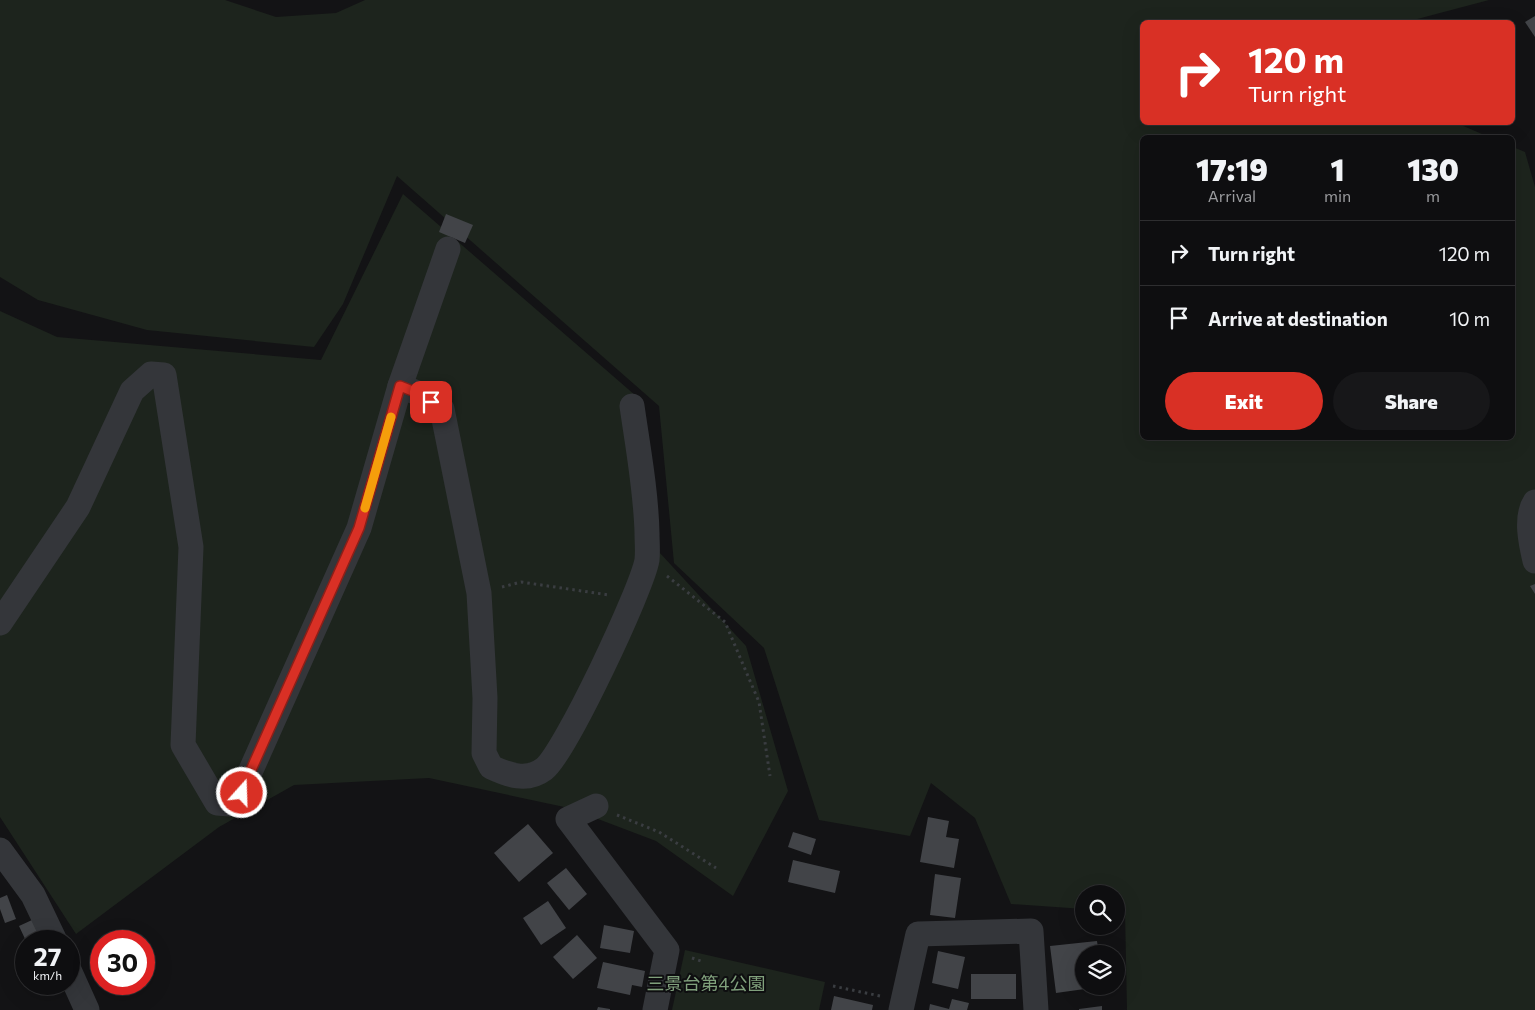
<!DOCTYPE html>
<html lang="en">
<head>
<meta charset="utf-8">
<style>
  :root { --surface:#0e0e10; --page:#171719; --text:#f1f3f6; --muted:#9b9c9f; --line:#2e2e30; --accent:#d93025 }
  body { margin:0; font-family:Commissioner,"Noto Sans JP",sans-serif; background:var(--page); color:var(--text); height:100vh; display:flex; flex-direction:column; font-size:19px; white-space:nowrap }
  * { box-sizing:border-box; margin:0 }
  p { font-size:16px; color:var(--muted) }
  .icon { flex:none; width:28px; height:28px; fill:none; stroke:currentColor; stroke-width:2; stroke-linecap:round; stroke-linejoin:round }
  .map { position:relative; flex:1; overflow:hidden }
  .panel { position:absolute; left:1140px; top:135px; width:375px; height:305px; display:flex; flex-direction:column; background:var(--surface); border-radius:8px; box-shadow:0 5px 20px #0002,0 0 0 1px var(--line) }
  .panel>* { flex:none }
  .guide { position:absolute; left:1140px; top:20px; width:375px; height:105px; border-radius:8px; box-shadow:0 5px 20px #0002,0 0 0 1px var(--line); background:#d93025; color:#fff; overflow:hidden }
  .fabs { position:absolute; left:1075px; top:885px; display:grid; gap:10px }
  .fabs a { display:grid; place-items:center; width:50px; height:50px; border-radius:50%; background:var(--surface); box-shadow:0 5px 20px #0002,0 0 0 1px var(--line); font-size:25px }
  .speed { position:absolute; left:15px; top:930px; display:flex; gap:10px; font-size:25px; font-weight:700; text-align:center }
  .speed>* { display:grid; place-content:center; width:65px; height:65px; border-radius:50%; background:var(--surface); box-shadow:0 5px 20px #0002,0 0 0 1px var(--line); line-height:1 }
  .speed small { font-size:12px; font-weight:400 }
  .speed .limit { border:8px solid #d22; background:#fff; color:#111 }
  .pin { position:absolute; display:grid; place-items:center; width:42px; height:42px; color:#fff; margin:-21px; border-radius:10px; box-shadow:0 2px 8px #0006 }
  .me { position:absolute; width:55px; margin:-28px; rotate:20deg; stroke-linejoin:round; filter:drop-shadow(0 0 4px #0008) }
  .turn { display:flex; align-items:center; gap:18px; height:105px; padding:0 25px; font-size:22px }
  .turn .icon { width:65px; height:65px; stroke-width:2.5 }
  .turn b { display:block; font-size:35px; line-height:42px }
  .eta { display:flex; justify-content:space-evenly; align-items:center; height:85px; text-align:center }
  .eta b { font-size:30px; font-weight:800; line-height:35px }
  .primary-button { display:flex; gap:10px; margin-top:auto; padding:10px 25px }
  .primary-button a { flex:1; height:58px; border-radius:30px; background:var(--accent); color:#fff; font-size:20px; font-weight:800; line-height:58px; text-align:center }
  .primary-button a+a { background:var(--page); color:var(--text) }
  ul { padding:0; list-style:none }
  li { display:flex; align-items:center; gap:15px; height:65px; padding:0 25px; border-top:1px solid var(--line) }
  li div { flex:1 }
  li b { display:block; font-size:19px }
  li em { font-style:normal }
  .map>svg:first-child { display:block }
  .green { fill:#1d241d }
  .building { fill:#424448 }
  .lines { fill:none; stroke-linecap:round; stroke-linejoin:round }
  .path { stroke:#3a3d41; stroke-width:3; stroke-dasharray:2.5 4; stroke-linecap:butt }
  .minor { stroke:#34363a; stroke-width:25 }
  .route-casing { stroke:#8d1f18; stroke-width:12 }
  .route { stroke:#d93025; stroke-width:9 }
  .slow { stroke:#f59e0b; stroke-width:9 }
  .labels { text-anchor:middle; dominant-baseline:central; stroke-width:4; stroke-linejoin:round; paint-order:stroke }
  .park-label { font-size:18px; fill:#80a07c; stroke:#0e0e10 }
</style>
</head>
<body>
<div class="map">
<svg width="1535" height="1010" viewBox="0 0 1535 1010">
  <rect width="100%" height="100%" fill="#131315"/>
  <g class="green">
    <polygon points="0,0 225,0 276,17 336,13 365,0 1489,0 1406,22 1142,22 1142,122 1454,122 1489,137 1142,138 1142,438 1512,438 1513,147 1525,152 1535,187 1535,1010 1127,1010 1125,912 1116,911 1116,894 1084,894 1084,909 1011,904 975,818 931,783 910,836 819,820 764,648 674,563 659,406 397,176 343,304 314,347 147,330 38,300 0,277"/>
    <polygon points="403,194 643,402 659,552 746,646 788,791 733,896 656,841 569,808 429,778 294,785 219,827 76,934 0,817 0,311 57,337 321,360"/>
    <polygon points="685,950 825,982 819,1010 672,1010"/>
  </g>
  <g class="building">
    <polygon points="1535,16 1535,37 1525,22"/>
    <polygon points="446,214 473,225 465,243 439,232"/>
    <polygon points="1535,584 1535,594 1530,586"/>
    <polygon points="928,817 949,821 946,837 959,839 954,868 920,862"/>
    <polygon points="528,824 553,853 519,882 494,853"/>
    <polygon points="793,832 816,839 811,855 788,847"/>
    <polygon points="793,860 840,871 835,893 788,882"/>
    <polygon points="566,868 587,894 569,910 547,883"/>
    <polygon points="935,874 961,878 955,918 930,915"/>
    <polygon points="7,895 16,919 5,923 0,909 0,898"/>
    <polygon points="548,901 566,928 541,945 523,918"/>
    <polygon points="32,920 42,941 26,941 19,926"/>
    <polygon points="604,925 634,931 630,953 600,948"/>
    <polygon points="577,935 597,958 573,979 553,957"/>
    <polygon points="1097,941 1099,954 1084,954 1084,986 1099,987 1056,993 1050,946"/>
    <polygon points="938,951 965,957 958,989 932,983"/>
    <polygon points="603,962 645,971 642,987 632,985 630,995 597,988"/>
    <rect x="971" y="974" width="45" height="25"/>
    <polygon points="834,996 873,1005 872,1010 831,1010"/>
    <polygon points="952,999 969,1003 967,1010 929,1010 930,1004 949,1009"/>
    <polygon points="1102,1006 1102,1010 1079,1010 1079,1009"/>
    <polygon points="598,1007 610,1009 610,1010 597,1010"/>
  </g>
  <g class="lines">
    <g class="path">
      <polyline points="667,576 725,622 759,702 770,776"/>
      <polyline points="502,587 521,582 609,595"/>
      <polyline points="617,815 659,832 716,868"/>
      <polyline points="692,958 701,961"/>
      <polyline points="833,986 880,996"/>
    </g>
    <g class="minor">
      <path d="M400,386L420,394L442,409L479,593L485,698L484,753L491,767C508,775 527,782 544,769C565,753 642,589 647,560C648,551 647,542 647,533C646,491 638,448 632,406"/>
      <path d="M1535,561C1531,544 1525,517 1535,502"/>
      <polyline points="0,623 78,507 132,391 151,374 164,375 191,547 183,745 217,803 230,804 242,793 251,770 359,528 400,386 448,249"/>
      <polyline points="596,806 568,819 667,950 655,1010"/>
      <polyline points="0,850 33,895 55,941"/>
      <polyline points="69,970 87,1010"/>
      <polyline points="901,1010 918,934 1031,931 1036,1010"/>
    </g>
  </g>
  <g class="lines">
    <g class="route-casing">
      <polyline id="route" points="242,793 251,770 359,528 400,386 420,394 431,402"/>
    </g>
    <use href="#route" class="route"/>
    <polyline class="slow" points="365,508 391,417"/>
  </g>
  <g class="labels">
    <g class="park-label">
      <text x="706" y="983">三景台第4公園</text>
    </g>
  </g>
</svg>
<div class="fabs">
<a><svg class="icon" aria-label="search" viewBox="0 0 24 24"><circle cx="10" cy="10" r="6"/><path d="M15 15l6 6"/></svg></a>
<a><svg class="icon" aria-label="layers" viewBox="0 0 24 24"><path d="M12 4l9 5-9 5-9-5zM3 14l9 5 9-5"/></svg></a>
</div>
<div class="speed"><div>27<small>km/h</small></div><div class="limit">30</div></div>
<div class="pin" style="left:431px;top:402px;background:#d93025"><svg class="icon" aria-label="arrive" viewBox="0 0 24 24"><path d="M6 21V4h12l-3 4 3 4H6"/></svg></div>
<svg class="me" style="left:242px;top:793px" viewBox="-20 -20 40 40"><circle r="17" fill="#d93025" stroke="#fff" stroke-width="3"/><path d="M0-11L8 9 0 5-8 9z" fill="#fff"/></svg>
<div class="guide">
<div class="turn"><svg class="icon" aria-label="right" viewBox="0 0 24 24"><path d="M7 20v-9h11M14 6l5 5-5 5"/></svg><div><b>120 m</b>Turn right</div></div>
</div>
<section class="panel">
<div class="eta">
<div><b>17:19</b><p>Arrival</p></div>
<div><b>1</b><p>min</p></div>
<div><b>130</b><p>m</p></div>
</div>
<ul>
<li><svg class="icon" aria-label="right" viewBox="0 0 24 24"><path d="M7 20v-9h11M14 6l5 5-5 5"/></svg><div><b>Turn right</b></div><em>120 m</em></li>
<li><svg class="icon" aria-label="arrive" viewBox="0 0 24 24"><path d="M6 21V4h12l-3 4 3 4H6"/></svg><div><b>Arrive at destination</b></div><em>10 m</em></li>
</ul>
<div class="primary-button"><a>Exit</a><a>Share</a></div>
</section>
</div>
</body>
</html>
